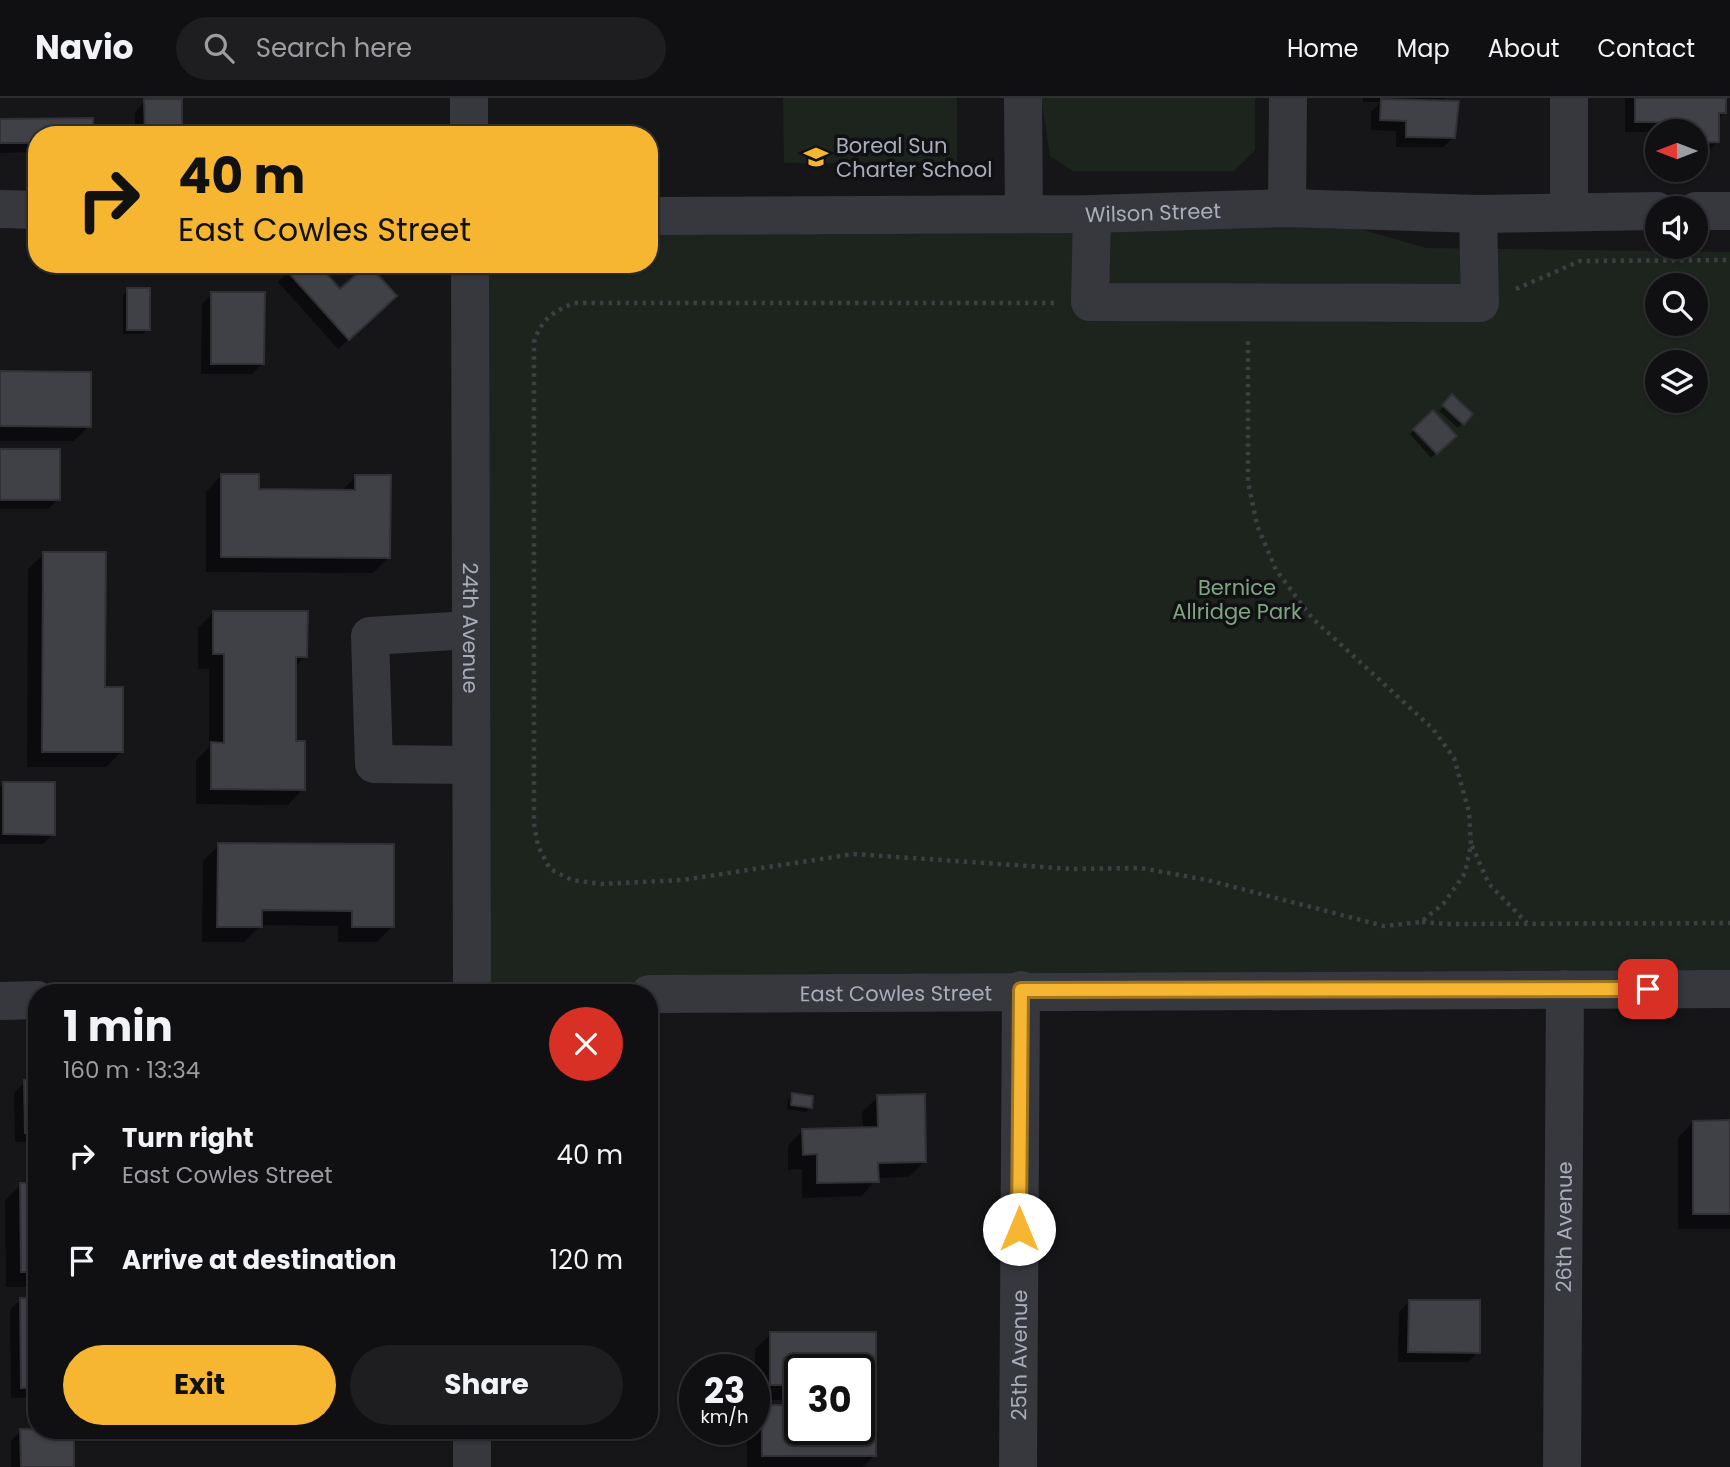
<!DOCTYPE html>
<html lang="en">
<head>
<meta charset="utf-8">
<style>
  :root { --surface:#101013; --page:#1e1e21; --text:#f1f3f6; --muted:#9c9da0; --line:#303033; --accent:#f6b631 }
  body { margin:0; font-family:Poppins,sans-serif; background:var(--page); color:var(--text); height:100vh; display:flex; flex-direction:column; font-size:26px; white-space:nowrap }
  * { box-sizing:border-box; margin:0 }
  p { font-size:23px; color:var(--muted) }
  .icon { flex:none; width:38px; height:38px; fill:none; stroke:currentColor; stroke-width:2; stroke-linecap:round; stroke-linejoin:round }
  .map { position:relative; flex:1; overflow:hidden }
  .side { position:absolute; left:28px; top:886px; width:630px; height:455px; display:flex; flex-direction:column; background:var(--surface); border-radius:28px; box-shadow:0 2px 5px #0004,0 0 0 2px var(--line) }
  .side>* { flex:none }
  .guide { position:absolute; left:28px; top:28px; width:630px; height:147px; border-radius:28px; box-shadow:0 2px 5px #0004,0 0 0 2px var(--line); background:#f6b631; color:#111; overflow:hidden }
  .needle { width:46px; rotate:270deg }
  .fabs { position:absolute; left:1645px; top:21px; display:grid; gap:14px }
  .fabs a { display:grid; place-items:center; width:63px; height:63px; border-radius:50%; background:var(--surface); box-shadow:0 2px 5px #0004,0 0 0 2px var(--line); font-size:35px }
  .speed { position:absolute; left:679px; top:1256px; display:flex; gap:14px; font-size:35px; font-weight:700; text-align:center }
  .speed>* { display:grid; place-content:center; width:91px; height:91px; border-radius:50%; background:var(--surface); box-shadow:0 2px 5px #0004,0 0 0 2px var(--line); line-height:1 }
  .speed small { font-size:18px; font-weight:400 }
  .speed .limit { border:4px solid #111; border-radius:10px; background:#fff; color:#111 }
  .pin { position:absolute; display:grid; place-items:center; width:60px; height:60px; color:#fff; margin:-30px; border-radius:14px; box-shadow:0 4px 10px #0006 }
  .me { position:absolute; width:77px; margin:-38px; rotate:0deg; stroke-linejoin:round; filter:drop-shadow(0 0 5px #0008) }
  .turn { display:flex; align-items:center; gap:24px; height:147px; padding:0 35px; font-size:32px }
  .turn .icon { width:91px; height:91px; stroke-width:2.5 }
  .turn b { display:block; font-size:49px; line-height:60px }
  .round { display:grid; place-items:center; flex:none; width:74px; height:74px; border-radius:37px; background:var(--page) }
  .head { display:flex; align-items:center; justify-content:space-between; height:119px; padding:0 35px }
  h1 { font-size:42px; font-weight:700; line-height:52px }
  .cta { display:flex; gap:14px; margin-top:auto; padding:14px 35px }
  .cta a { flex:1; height:80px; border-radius:42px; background:var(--accent); color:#111; font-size:28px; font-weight:700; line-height:80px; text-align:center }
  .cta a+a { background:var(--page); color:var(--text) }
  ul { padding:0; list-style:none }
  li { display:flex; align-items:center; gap:21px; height:105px; padding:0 35px }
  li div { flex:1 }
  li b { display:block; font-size:26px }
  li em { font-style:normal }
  header { display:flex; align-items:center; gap:42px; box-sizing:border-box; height:98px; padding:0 35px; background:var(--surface); border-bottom:2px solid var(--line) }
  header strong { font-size:33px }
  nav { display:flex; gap:38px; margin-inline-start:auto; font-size:24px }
  .search { width:490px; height:63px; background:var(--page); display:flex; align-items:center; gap:18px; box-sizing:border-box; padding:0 24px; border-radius:38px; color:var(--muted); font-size:26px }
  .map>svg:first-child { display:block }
  .green { fill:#1c241d; fill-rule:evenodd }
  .shadow { fill:#0007 }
  .building { fill:#404146; stroke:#303035; stroke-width:2 }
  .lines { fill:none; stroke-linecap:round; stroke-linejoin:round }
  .path { stroke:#3d3f45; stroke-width:4.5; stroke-dasharray:3.5 5; stroke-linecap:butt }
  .minor { stroke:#37383e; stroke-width:38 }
  .route-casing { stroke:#a07620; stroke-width:18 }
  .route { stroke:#f6b631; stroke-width:12 }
  .labels { text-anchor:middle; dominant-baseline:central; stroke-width:7; stroke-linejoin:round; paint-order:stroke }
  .poi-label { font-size:21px; fill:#a8adb9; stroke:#111114; text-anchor:start }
  .street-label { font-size:21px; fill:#a8adb9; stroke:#111114 }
  .park-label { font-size:21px; fill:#7fa482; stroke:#111114 }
</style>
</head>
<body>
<header>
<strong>Navio</strong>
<div class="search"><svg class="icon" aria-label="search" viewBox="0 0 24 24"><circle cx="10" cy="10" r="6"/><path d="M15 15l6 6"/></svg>Search here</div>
<nav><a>Home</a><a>Map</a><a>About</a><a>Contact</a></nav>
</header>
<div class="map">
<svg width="1730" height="1369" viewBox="0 0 1730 1369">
  <rect width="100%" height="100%" fill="#161619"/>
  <g class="green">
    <polygon points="783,0 957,0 957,64 784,65"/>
    <polygon points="1041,0 1255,0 1255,52 1234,73 1073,73 1050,58"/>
    <path d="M1287,110L1426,150L1730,154V877L649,894H472L470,166H649V118ZM1657,187H1696V226H1657ZM1657,264H1696V303H1657Z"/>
  </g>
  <g class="shadow">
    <polygon points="1363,0 1445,0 1445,4 1457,4 1454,39 1443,49 1396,49 1396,33 1371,32 1371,14 1381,4 1363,4"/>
    <polygon points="1625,0 1724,0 1724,15 1718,21 1718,44 1707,54 1696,54 1696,33 1657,33 1655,54 1655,34 1625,34"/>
    <polygon points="145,3 180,37 135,37 135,14"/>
    <polygon points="0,22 37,37 37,54 0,55"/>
    <polygon points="288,174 340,194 384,209 338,251 278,184"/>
    <polygon points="128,192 148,231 143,236 123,236 123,197"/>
    <polygon points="212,196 262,266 252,276 201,276 202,206"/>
    <polygon points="0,275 89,328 74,343 0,343"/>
    <polygon points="1452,299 1471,316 1458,330 1439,313"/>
    <polygon points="1433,315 1455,338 1431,360 1410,336"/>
    <polygon points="0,352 58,401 48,411 0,411"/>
    <polygon points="221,378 257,393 341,394 355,379 389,459 373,475 206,474 206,394"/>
    <polygon points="44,456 103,591 122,653 106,669 27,669 28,471"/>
    <polygon points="214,514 306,558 294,570 294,645 303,691 288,707 196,706 196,662 209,649 209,571 198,571 198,530"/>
    <polygon points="3,685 53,736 43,746 0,746 0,689"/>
    <polygon points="219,747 393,828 377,844 338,844 338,828 261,827 244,844 202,844 203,763"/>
    <polygon points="25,984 37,984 37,1044 15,1044 14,995"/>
    <polygon points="793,997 810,1009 806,1014 787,1011 788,1002"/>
    <polygon points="878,999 925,1063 909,1079 877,1080 862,1098 802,1100 802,1071 788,1072 788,1048 803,1032 863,1031 862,1014"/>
    <polygon points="1693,1024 1730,1024 1730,1131 1678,1131 1678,1040"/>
    <polygon points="20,1087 37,1087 37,1189 6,1189 5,1103"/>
    <polygon points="20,1202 37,1202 37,1299 11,1300 10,1212"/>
    <polygon points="1409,1204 1478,1254 1468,1264 1398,1264 1399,1214"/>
    <polygon points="874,1235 874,1358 863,1369 747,1369 747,1332 754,1332 754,1317 762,1309 800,1332 859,1332 859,1272 800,1272 800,1302 755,1302 755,1251 771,1236"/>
    <polygon points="21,1333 73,1369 11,1369 11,1343"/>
  </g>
  <g class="building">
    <polygon points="1635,0 1726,0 1726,15 1719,15 1719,44 1696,45 1696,33 1665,33 1665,24 1635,24"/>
    <polygon points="144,1 182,1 182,37 145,37"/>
    <polygon points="1381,1 1459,3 1455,40 1406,39 1406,23 1380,22"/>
    <polygon points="93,20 93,37 37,37 37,45 0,45 0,21"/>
    <polygon points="294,166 318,166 340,191 368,166 397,198 349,242 287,173"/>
    <rect x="127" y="190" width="23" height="42"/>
    <polygon points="211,194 265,194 264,266 211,266"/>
    <polygon points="0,273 91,274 91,329 0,328"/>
    <polygon points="1452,296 1473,316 1464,327 1442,307"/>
    <polygon points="1433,312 1457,338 1437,356 1413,331"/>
    <rect x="0" y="351" width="60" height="51"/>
    <polygon points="221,376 259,376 259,391 355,392 355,377 391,377 390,460 221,459"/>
    <polygon points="43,454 106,454 105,589 123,589 123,654 42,654"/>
    <polygon points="213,513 308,513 307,559 296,559 296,643 305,643 305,692 211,691 211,644 224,645 224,556 213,556"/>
    <polygon points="3,684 55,684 55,737 3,736"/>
    <polygon points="218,745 394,746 394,829 352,829 352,813 262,812 262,829 217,829"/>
    <polygon points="24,982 37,982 37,1035 25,1035"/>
    <polygon points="792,995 813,998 812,1010 791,1007"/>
    <polygon points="925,996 926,1064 878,1065 879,1084 817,1085 817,1056 803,1057 802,1031 878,1029 877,997"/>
    <polygon points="1730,1022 1730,1116 1693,1116 1693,1023"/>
    <polygon points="20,1085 37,1085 37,1174 21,1174"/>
    <polygon points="20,1200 37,1200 37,1290 21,1290"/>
    <polygon points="1409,1202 1480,1202 1480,1255 1408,1254"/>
    <polygon points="770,1234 876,1234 876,1358 762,1358 762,1307 800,1307 800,1332 859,1332 859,1272 800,1272 800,1287 770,1287"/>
    <polygon points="20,1331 74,1332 74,1369 21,1369"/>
  </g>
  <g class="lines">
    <g class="path">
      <polyline points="1516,191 1580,163 1730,162"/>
      <path d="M1054,205H574C552,214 541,222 534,244V726L538,748L550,771L572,782L601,786L682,782L854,756L1072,771L1141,770L1207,782L1384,828L1421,824L1444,805L1465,775L1471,747L1469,714L1454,660L1433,631L1312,520L1276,472L1257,427L1248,384V241"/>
      <polyline points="1472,748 1489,786 1527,825"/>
      <polyline points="1422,824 1447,826 1730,825"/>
    </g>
    <g class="minor">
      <polyline points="469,0 469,37"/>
      <polyline points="1023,0 1024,116"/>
      <polyline points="1569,0 1569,113"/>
      <polyline points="1287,110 1288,0"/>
      <polyline points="0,111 37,112"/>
      <polyline points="1696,113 1730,113"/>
      <polyline points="1092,116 1090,204 1480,205 1478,116"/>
      <path id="s1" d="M649,118L1092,116L1287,110L1478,116L1657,113"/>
      <path id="s2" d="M470,166L472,894"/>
      <polyline points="470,532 370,538 374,666 471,667"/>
      <path id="s3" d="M649,896L1730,891"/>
      <polyline points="0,903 37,902"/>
      <polyline points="472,1369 472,1332"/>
      <path id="s4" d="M1018,1369L1021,892"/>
      <path id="s5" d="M1562,1369L1565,891"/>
    </g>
  </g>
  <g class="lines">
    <g class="route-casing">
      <polyline id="route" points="1019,1131 1021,892 1648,891"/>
    </g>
    <use href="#route" class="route"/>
  </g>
  <defs>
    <g id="school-bare" transform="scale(1.89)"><path d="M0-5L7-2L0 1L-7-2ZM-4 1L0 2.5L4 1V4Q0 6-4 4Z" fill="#f6b631" stroke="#111114" stroke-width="2.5" paint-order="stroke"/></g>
  </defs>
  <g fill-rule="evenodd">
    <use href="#school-bare" x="816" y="59"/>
  </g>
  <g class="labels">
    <g class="poi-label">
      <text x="836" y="47">Boreal Sun<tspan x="836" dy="24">Charter School</tspan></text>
    </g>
    <g class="street-label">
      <text stroke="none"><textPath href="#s1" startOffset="504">Wilson Street</textPath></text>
      <text stroke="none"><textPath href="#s2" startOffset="364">24th Avenue</textPath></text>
      <text stroke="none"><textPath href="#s3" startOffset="247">East Cowles Street</textPath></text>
      <text stroke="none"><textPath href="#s5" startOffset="240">26th Avenue</textPath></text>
      <text stroke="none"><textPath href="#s4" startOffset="112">25th Avenue</textPath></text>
    </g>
    <g class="park-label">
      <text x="1237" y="489">Bernice<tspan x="1237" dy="24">Allridge Park</tspan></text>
    </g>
  </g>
</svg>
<div class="fabs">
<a><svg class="needle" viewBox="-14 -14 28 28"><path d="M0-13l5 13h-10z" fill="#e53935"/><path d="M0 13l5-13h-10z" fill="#9c9da0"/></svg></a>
<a><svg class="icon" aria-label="sound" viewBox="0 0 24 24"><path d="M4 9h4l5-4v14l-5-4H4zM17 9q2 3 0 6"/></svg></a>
<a><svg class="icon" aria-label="search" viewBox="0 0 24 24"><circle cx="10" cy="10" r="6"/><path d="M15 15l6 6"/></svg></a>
<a><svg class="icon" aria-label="layers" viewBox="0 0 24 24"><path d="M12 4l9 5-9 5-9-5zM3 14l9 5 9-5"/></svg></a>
</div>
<div class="speed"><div>23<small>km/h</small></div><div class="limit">30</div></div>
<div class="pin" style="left:1648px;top:891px;background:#d93025"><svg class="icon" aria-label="arrive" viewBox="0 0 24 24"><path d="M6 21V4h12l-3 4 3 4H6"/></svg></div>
<svg class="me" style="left:1019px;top:1131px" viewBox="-20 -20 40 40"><circle r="19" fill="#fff"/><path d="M0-13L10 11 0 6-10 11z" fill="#f6b631"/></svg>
<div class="guide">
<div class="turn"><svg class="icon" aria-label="right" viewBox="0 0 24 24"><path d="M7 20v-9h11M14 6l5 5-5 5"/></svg><div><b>40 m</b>East Cowles Street</div></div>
</div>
<section class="side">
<div class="head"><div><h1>1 min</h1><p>160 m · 13:34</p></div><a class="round" style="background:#d93025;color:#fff"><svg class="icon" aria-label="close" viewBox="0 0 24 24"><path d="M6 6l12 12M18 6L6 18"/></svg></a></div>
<ul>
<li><svg class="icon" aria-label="right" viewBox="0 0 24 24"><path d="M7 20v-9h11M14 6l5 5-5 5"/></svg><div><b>Turn right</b><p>East Cowles Street</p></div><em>40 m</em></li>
<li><svg class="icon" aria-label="arrive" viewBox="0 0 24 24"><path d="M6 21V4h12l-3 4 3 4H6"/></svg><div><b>Arrive at destination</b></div><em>120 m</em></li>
</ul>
<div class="cta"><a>Exit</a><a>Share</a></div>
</section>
</div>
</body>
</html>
